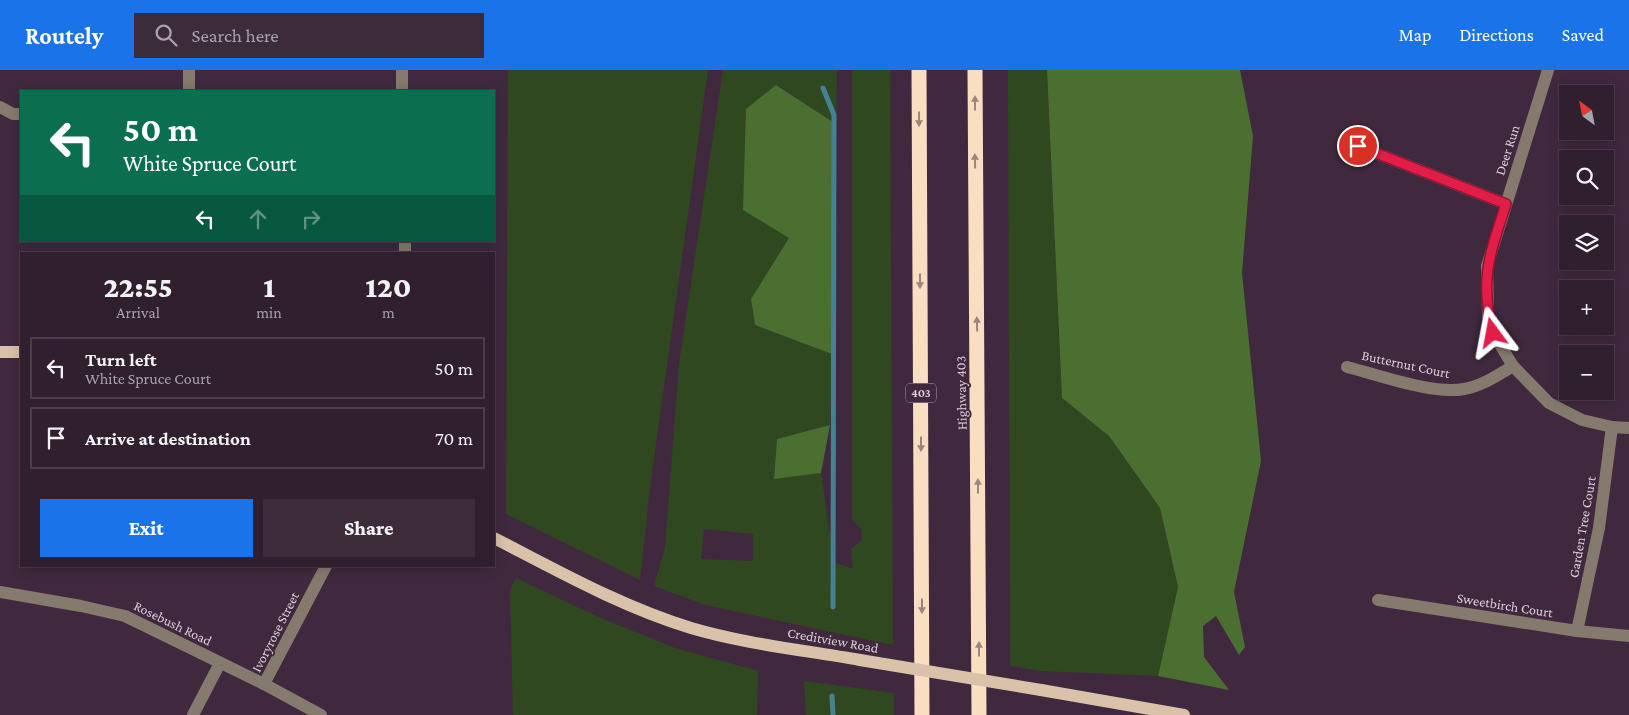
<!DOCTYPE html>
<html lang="en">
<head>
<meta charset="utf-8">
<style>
  :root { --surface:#301f2e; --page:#3c2c3a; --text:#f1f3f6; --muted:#a8a2aa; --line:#4b3d4a; --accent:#1a73e8 }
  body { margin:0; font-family:"Crimson Pro",serif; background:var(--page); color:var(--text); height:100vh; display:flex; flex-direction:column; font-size:19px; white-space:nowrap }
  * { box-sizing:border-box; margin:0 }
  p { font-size:16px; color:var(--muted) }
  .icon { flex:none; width:28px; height:28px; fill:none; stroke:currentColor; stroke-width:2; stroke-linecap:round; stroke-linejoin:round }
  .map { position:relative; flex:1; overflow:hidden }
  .side { position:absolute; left:20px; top:182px; width:475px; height:315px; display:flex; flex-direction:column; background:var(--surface); border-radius:0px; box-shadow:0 2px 12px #0003,0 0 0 1px var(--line) }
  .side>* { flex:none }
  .banner { position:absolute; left:20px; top:20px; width:475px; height:152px; border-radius:0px; box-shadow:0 2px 12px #0003,0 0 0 1px var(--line); background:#0b6e4f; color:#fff; overflow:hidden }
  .needle { width:32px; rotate:328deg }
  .buttons { position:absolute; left:1559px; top:15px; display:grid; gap:10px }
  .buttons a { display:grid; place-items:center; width:55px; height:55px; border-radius:0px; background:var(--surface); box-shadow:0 2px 12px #0003,0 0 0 1px var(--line); font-size:25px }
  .pin { position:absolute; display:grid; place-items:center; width:42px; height:42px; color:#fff; margin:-21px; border:2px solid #fff; border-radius:50%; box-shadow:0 1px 5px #0007 }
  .me { position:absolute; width:55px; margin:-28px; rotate:347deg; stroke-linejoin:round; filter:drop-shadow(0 0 4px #0008) }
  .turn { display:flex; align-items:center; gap:18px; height:105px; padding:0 20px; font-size:22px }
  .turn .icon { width:65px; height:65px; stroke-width:2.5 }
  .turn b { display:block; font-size:35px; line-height:42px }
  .lanes { display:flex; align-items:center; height:48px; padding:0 20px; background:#0003; justify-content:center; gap:25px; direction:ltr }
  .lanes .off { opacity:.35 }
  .eta { display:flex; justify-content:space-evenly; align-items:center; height:85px; text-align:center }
  .eta b { font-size:30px; font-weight:800; line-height:35px }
  .cta { display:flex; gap:10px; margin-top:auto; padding:10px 20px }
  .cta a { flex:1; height:58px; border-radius:0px; background:var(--accent); color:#fff; font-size:20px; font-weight:800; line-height:58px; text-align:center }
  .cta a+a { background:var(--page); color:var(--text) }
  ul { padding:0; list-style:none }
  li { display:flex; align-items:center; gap:15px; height:62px; margin:0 10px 8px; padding:0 10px; border:2px solid var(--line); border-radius:0px }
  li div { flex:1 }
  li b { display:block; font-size:19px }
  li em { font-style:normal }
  header { display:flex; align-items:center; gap:30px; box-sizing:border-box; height:70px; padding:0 25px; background:var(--accent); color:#fff }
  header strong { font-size:24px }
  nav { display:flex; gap:28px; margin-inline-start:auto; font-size:18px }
  .search { width:350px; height:45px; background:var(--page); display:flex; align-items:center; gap:12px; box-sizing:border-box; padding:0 18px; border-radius:0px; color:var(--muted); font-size:19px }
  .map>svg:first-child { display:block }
  .green { fill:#30481f; fill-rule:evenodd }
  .forest { fill:#4a6f31 }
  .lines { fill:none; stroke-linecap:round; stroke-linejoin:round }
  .stream { stroke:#468093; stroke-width:5 }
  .minor { stroke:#857a6e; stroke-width:12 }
  .major { stroke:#d9c2a9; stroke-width:12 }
  .highway { stroke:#fadec1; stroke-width:15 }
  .major-bridge { stroke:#d9c2a9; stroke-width:12 }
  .oneway { fill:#9d8480 }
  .route-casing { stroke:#92132f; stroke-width:12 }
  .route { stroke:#e11d48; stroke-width:9 }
  .labels { text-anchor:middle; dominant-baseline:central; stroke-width:4; stroke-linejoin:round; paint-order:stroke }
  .shield { fill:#40293e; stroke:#ad9cab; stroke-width:1 }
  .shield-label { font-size:12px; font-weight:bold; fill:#dccdda }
  .street-label { font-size:14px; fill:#dccdda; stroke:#40293e }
</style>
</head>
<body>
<header>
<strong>Routely</strong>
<div class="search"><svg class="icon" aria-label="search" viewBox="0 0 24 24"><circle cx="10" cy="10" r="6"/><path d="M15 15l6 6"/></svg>Search here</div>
<nav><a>Map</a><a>Directions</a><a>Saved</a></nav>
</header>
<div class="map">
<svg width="1629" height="645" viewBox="0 0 1629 645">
  <rect width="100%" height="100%" fill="#40293e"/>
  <g class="green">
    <polygon points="508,0 708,0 650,417 640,510 506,444"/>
    <path d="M723,0H837L836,54L777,15L789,168L751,229L755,255L832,284L830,355L777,369L774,409L821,403L834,492L853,499L851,479L862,470L861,459L852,449V0H890L893,575L705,535L654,516L665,478L679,294ZM704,459L753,464V491L701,489Z"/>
    <polygon points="1008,0 1047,0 1062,328 1109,366 1160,438 1178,517 1158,606 1041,601 1010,596"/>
    <polygon points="516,508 596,546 675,578 758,601 757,645 513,645 510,520"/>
    <polygon points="804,611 894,623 894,645 806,645"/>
  </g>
  <g class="forest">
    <polygon points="1047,0 1240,0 1253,66 1242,203 1261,391 1234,522 1245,577 1239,585 1216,546 1203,556 1204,587 1229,620 1158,606 1178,517 1160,438 1109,366 1062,328"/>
    <polygon points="776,15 836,54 832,284 755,255 751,229 789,168 743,140 746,39"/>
    <polygon points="830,355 821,403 774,409 777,369"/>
  </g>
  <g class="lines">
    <g class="stream">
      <polyline points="823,18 834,45 833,537"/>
      <polyline points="832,626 833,645"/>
    </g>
    <g class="minor">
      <polyline points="189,0 189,21"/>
      <polyline points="402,0 402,21"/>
      <polyline points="1548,0 1487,196 1488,246 1493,263 1513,296 1549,333 1582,350 1612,357 1629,358"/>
      <polyline points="0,37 13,44 21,44"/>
      <polyline points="1358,76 1506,134"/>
      <polyline points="405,171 405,184"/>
      <path d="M1347,297C1379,305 1433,325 1464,319C1482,316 1498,305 1513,296"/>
      <polyline points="0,522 81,536 125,546 264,614 321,645"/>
      <polyline points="1378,530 1577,561 1629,566"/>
      <polyline points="1577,561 1599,458 1612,357"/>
      <polyline points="264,614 326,496"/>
      <polyline points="193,645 220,593"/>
    </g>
    <g class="major">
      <polyline points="0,282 21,282"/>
      <path d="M494,468C558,501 622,537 691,558C745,574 804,580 860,590"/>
      <polyline points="1041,620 1184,645"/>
    </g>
    <g class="highway">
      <polyline points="919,0 922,645"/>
      <polyline points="975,0 979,645"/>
    </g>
    <polyline class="major-bridge" points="860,590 1041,620"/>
  </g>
  <defs><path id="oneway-solid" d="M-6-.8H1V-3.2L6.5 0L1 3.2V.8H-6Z" transform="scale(1.25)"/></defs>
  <g class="oneway">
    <use href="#oneway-solid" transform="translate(975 33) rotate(-90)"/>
    <use href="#oneway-solid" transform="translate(919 49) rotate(90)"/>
    <use href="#oneway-solid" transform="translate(975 91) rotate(-91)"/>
    <use href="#oneway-solid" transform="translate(920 211) rotate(90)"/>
    <use href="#oneway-solid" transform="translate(977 254) rotate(-91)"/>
    <use href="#oneway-solid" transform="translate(921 374) rotate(90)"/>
    <use href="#oneway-solid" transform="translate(978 416) rotate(-90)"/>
    <use href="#oneway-solid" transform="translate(922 536) rotate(90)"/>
    <use href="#oneway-solid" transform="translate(979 579) rotate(-90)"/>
  </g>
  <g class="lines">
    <g class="route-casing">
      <path id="route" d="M1358,76L1506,134C1490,183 1479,210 1493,263"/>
    </g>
    <use href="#route" class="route"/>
  </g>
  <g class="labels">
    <rect class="shield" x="906" y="313.5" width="30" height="19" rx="4"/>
    <g class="shield-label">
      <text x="921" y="323">403</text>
    </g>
    <g class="street-label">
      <text transform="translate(1507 80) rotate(-72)">Deer Run</text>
      <text transform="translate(1406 294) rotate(12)">Butternut Court</text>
      <text transform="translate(961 323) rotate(-91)">Highway 403</text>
      <text transform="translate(1582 457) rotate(-80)">Garden Tree Court</text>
      <text transform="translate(1505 535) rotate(9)">Sweetbirch Court</text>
      <text transform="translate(173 553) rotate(26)">Rosebush Road</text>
      <text transform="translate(275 562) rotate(-63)">Ivoryrose Street</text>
      <text transform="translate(833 570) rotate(10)">Creditview Road</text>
    </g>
  </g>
</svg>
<div class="buttons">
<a><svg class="needle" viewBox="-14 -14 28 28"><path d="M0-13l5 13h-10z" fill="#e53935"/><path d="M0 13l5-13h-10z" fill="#a8a2aa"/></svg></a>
<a><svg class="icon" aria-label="search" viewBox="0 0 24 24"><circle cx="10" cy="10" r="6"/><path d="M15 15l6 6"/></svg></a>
<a><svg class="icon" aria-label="layers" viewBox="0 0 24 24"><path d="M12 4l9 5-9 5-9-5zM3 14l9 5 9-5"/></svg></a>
<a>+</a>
<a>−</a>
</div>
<div class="pin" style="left:1358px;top:76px;background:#d93025"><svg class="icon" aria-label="arrive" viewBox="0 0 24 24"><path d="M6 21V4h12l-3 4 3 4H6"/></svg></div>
<svg class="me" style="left:1493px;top:263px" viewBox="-20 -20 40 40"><path d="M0-17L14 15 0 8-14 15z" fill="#e11d48" stroke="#fff" stroke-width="4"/></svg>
<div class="banner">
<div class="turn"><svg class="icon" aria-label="left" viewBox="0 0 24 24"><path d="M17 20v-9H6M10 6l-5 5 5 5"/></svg><div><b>50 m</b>White Spruce Court</div></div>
<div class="lanes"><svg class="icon" aria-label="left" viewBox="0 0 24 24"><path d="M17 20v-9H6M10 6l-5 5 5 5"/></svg><svg class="icon off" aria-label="ahead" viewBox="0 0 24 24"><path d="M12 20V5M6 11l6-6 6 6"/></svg><svg class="icon off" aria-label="right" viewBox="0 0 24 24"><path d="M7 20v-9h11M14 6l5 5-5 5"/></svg></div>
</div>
<section class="side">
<div class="eta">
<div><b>22:55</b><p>Arrival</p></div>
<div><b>1</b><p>min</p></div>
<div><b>120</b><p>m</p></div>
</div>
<ul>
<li><svg class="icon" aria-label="left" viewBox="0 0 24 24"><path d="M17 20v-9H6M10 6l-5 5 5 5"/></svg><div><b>Turn left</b><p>White Spruce Court</p></div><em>50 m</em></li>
<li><svg class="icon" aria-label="arrive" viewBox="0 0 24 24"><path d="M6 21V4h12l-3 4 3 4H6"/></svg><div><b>Arrive at destination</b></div><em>70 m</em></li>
</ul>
<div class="cta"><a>Exit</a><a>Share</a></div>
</section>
</div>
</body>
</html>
